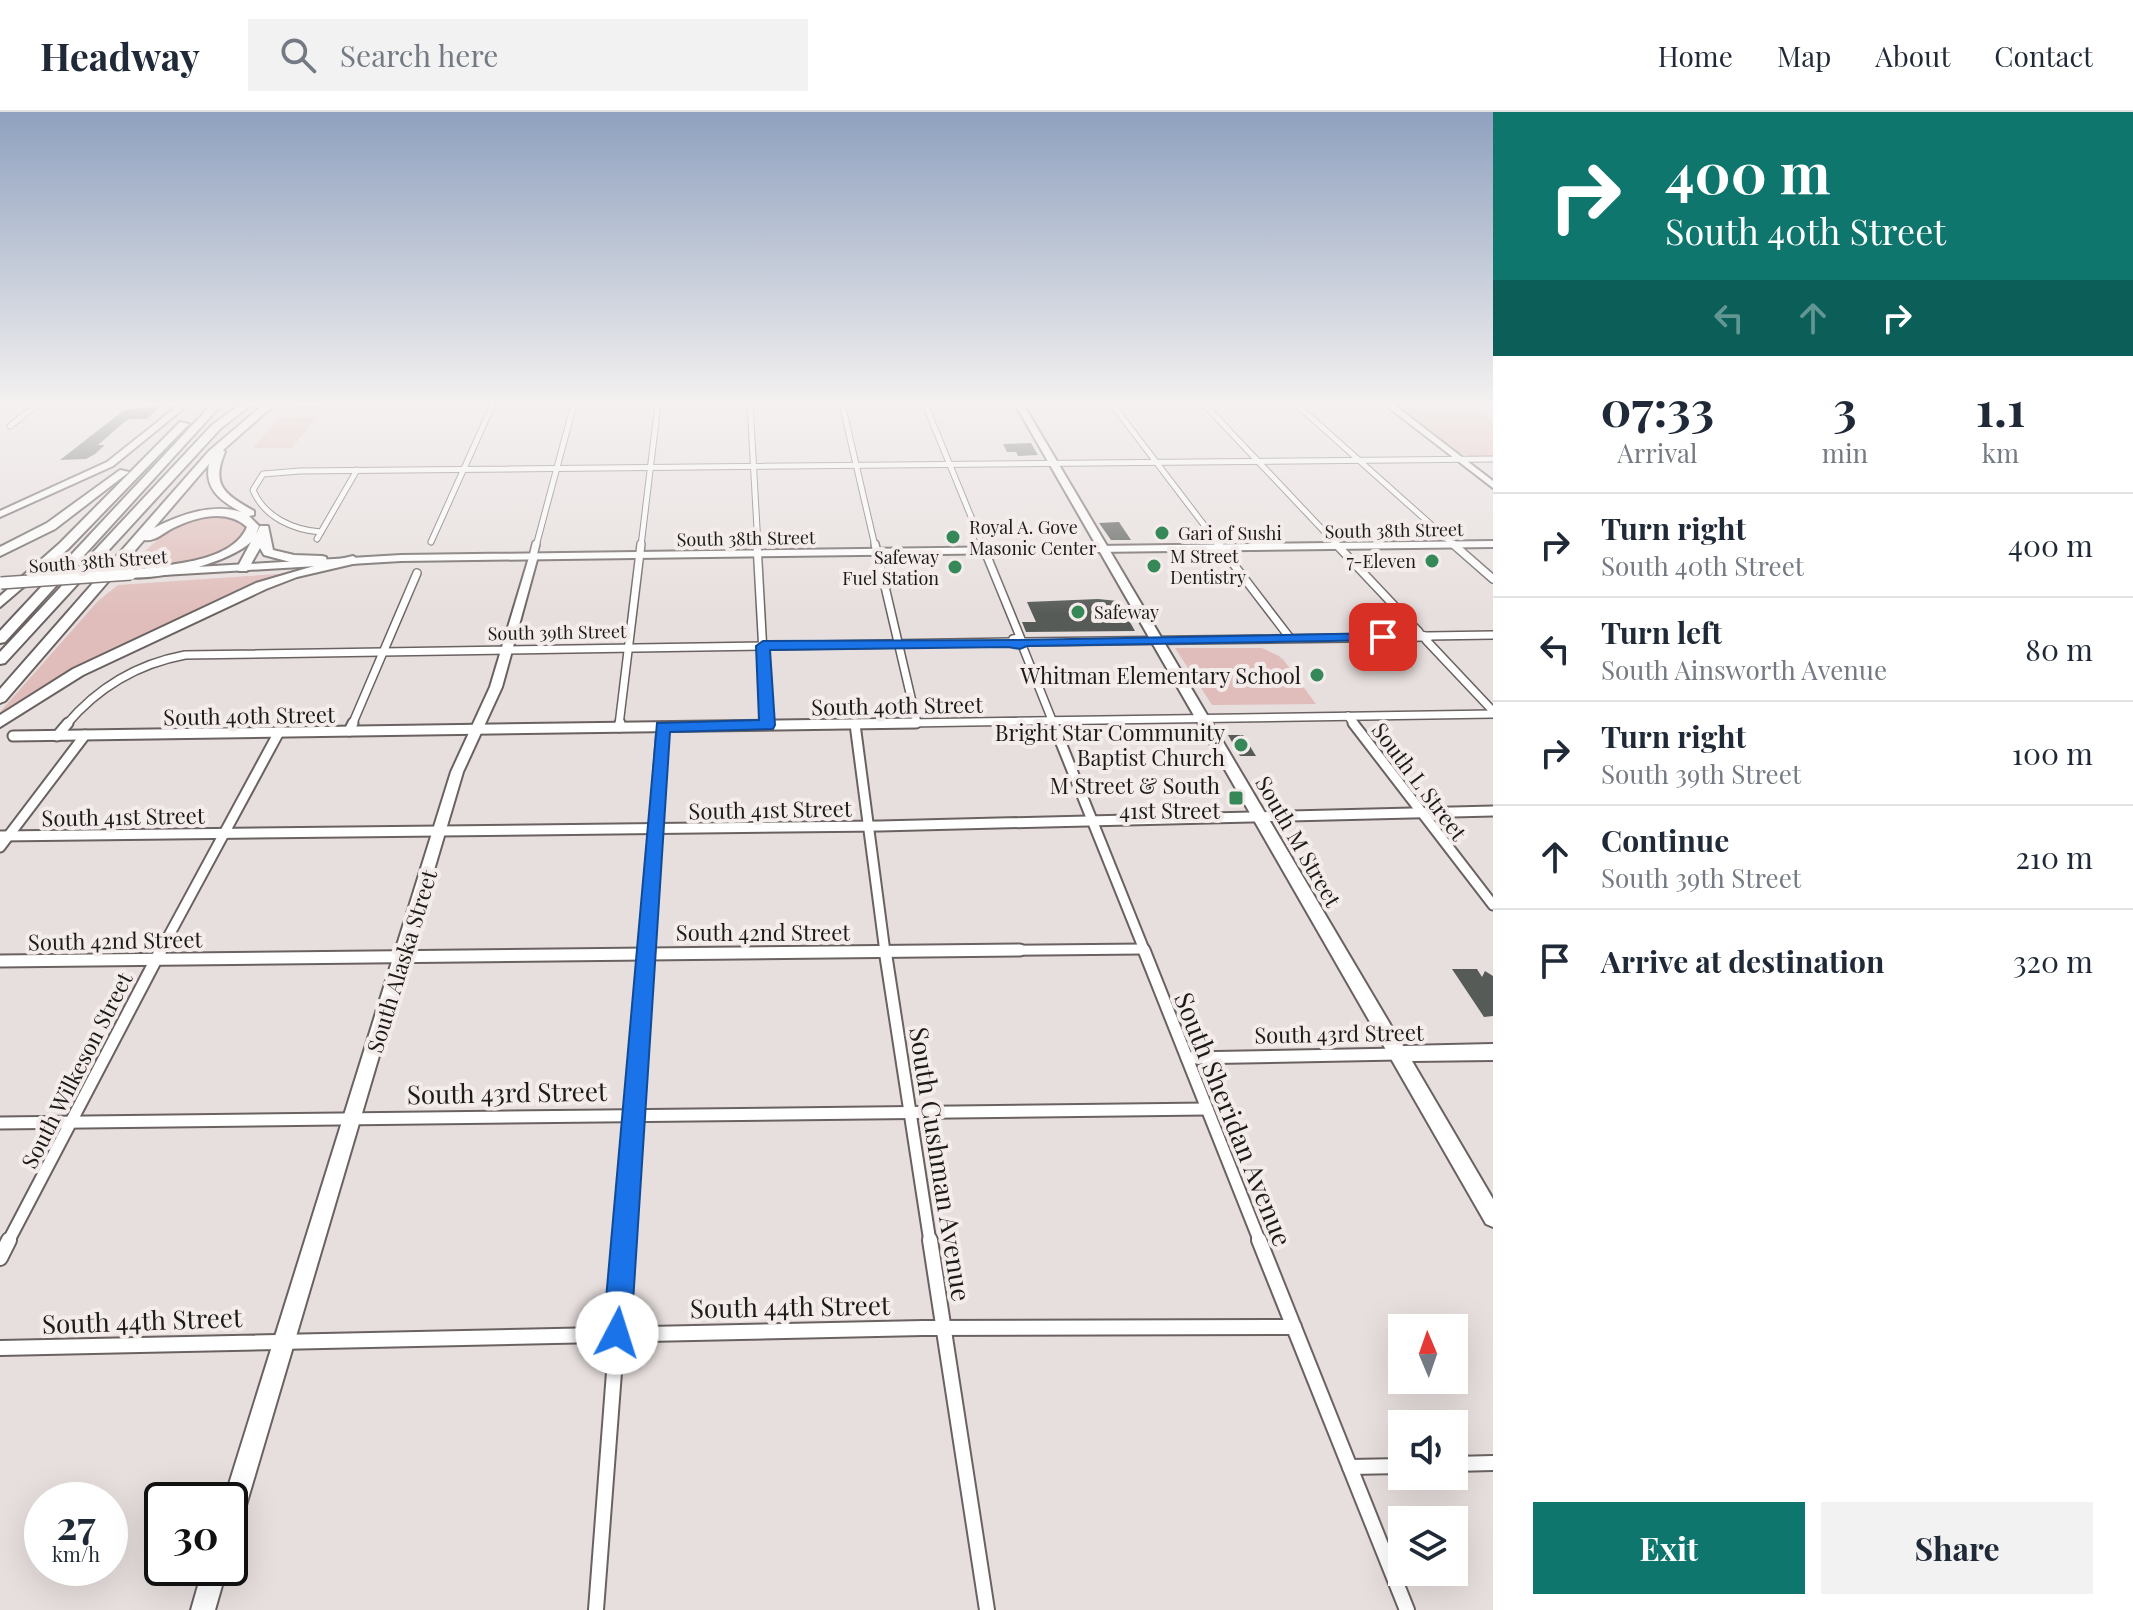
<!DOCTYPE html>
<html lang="en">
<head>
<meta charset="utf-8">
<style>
  :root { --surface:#fff; --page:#f2f2f3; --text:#1f2937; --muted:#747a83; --line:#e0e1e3; --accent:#0f766e }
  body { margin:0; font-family:"Playfair Display",serif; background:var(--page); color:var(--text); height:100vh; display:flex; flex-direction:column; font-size:30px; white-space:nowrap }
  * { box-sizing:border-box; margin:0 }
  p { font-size:26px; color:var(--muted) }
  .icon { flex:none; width:44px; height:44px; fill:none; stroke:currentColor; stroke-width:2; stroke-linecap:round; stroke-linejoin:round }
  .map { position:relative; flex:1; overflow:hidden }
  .drawer { display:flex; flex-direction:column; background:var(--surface); width:640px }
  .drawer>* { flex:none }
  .guide { background:#0f766e; color:#fff; overflow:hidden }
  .needle { width:52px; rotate:358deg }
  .fabs { position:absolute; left:1388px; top:1202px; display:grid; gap:16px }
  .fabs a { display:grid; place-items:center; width:80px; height:80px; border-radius:0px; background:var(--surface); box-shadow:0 8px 32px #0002; font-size:40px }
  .speed { position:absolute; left:24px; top:1370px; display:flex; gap:16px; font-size:40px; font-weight:700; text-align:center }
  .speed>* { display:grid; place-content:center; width:104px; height:104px; border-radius:50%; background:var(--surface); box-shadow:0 8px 32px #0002; line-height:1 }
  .speed small { font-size:20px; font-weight:400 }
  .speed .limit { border:4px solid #111; border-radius:12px; background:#fff; color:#111 }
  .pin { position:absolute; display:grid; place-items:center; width:68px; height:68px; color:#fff; margin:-34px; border-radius:16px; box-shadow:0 4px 12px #0006 }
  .me { position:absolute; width:88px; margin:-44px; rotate:5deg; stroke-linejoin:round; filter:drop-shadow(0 0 6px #0008) }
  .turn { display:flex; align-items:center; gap:28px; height:168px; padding:0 40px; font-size:36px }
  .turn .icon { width:104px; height:104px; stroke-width:2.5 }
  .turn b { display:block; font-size:56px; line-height:68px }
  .lanes { display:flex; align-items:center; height:76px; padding:0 40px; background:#0003; justify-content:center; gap:40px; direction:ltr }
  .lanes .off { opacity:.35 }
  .eta { display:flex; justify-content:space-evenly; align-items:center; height:136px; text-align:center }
  .eta b { font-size:48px; font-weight:700; line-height:56px }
  .button { display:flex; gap:16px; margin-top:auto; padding:16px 40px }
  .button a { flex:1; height:92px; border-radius:0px; background:var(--accent); color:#fff; font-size:32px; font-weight:700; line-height:92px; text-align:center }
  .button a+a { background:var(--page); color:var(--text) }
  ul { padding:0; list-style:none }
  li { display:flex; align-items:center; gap:24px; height:104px; padding:0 40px; border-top:2px solid var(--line) }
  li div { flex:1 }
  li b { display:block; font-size:30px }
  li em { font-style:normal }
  header { display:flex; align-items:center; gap:48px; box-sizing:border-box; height:112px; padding:0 40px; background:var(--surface); border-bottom:2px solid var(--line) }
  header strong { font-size:38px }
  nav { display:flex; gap:44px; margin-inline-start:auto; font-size:28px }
  .search { width:560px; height:72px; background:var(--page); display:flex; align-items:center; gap:20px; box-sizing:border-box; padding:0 28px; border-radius:0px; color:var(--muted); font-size:30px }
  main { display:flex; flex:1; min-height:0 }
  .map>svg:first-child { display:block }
  .green { fill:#e0bdba }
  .building { fill:#565b57 }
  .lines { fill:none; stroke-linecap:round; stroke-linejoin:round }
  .street-far4-casing { stroke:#696261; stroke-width:7 }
  .street-far3-casing { stroke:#696261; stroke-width:10 }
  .street-far2-casing { stroke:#696261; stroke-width:13 }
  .street-far1-casing { stroke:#696261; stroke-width:15 }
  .street-casing { stroke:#696261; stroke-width:18 }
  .secondary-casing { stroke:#696261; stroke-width:4 }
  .primary-casing { stroke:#696261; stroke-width:4 }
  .highway-casing { stroke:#696261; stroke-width:4 }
  .street-far4 { stroke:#fff; stroke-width:5 }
  .street-far3 { stroke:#fff; stroke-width:7 }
  .street-far2 { stroke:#fff; stroke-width:9 }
  .street-far1 { stroke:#fff; stroke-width:11 }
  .street { stroke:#fff; stroke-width:14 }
  .secondary { fill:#fff; fill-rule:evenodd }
  .primary { fill:#fff; fill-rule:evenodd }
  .highway { fill:#fff; fill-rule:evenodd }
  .primary-bridge-casing { stroke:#696261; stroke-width:14; stroke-linecap:butt }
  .primary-bridge { stroke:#fff; stroke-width:11 }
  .route { fill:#1a73e8; stroke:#114b97; stroke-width:2 }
  .poi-dot { fill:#378859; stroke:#f4eceb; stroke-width:3 }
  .labels { text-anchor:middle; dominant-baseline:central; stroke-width:8; stroke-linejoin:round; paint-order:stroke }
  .far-poi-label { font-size:18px; fill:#1d1a1a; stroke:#f4eceb; text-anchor:start }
  .far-street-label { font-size:18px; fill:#1d1a1a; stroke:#f4eceb }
  .poi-label { font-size:22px; fill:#1d1a1a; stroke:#f4eceb; text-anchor:end }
  .street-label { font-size:22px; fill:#1d1a1a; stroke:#f4eceb }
  .near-street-label { font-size:26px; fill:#1d1a1a; stroke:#f4eceb }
</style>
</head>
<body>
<header>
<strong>Headway</strong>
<div class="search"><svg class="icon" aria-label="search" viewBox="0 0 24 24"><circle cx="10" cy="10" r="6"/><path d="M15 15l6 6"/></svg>Search here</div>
<nav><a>Home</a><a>Map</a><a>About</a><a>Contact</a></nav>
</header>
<main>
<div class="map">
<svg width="1493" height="1498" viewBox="0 0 1493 1498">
  <rect width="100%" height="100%" fill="#e7dfde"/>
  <g class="green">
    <polygon points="1396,292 1467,292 1493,309 1493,344 1469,344 1460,341"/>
    <polygon points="316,305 292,336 253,336 279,306"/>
    <path d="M218,404L244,411L246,421C222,455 171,450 134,451C158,424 181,407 218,404Z"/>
    <polygon points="292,461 71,558 0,605 0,600 98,489 118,473"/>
    <polygon points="1175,536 1262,536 1281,545 1279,547 1282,546 1316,592 1212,593"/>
  </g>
  <g class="building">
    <polygon points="160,294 147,307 129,307 122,312 98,333 105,333 95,342 86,347 60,348 124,298"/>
    <polygon points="1031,331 1038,343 1018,344 1016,340 1007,340 1003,332"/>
    <polygon points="1119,410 1131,428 1111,428 1099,411"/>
    <polygon points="1098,487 1118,489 1135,519 1026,520 1022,510 1036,510 1027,490"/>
    <polygon points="1228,623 1243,623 1256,644 1240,644"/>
    <polygon points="1452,857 1477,857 1482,865 1485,859 1493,864 1493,904 1484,905"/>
  </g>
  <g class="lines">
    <g class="street-far4-casing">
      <g id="street-far4">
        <polyline points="295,292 319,292"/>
        <polyline points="750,292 758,434"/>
        <polyline points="842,292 875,434"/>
        <polyline points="925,292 983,434"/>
        <polyline points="1112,292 1220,434"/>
        <polyline points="1204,292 1338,434"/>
        <polyline points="1296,292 1455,434"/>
        <polyline points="10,314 38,292"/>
        <path d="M321,420C293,418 264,405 253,378L263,362L300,359L1493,347"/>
        <polyline points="317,427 357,358"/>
        <polyline points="431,430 493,292"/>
        <polyline points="536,434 574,292"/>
        <polyline points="641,434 658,292"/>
      </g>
    </g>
    <g class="street-far3-casing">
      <g id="street-far3">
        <polyline points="757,432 767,613"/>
        <polyline points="875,432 917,611"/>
        <polyline points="982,432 1023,532 1013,530 1013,527 1019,526"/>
        <polyline points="1218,432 1290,526"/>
        <polyline points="1336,432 1419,520"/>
        <polyline points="1453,432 1493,467"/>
        <polyline points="533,444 536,432"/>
        <polyline points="1428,524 1493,523"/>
        <polyline points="1426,528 1493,599"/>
        <polyline points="1024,530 1429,525 1414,521 1415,525"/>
        <polyline points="1022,533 1054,613"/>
        <polyline points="1348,604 1355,613"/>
        <path d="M66,613C98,575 137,552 185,543L1013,530"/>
        <polyline points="352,613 417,461"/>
        <polyline points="619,613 641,432"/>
        <polyline points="781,613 1493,602"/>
      </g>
    </g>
    <g class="street-far2-casing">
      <g id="street-far2">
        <polyline points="1053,611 1145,840"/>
        <polyline points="1353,611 1493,793"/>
        <polyline points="855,612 885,840"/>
        <polyline points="619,615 620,611"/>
        <polyline points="349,619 353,611"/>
        <polyline points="13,624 916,611"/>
        <polyline points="57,624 68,611"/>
        <polyline points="0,724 880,714 1493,699"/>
        <polyline points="0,735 85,623"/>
        <polyline points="160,840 279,620"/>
        <polyline points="645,840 662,615"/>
        <polyline points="829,840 1143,837"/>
      </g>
    </g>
    <g class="street-far1-casing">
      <g id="street-far1">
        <polyline points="885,838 930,1130"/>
        <polyline points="1144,838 1260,1130"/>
        <polyline points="0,849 1020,838"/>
        <polyline points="1187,946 1398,942"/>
        <polyline points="0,1011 1207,997"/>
        <polyline points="8,1130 161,838"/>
        <polyline points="623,1130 645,838"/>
      </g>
    </g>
    <g class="street-casing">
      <g id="street">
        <polyline points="930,1128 987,1498"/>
        <polyline points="1259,1128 1407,1498"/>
        <polyline points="0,1146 9,1128"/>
        <polyline points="0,1236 923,1216 1294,1215"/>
        <polyline points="1454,1352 1493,1351"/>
        <polyline points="1350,1355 1402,1354"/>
        <polyline points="596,1498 624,1128"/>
      </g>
    </g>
    <g class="secondary-casing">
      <g id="secondary">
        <polygon points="180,292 189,292 113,354 0,405 0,399 107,350"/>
        <polygon points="1015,292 1023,292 1403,934 1493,932 1493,948 1412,949 1493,1087 1493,1115 1486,1112"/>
        <polygon points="1384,292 1393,292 1493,369 1493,376"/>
        <polygon points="530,442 538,444 502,575 463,660 242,1407 238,1415 230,1419 230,1388 224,1388 451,660 490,575"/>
        <polygon points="203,1456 227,1456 215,1498 191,1498"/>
      </g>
    </g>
    <g class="primary-casing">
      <polygon id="primary" points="1493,429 1493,435 401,449 163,463 158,460 163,457 401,443"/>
    </g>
    <g class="highway-casing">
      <g id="highway">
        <polygon points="212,292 222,292 5,530 0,531 0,519"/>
        <polygon points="241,292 252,292 220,317 5,551 0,552 0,540 212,313"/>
        <path d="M264,292H275L223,338L225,340C210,374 226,383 254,399V403L249,404L259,414L256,422L260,414H268L273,438L294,443L322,444L326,445L327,450L353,444L359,448L357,451L297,465L266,477L83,563L0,615V603L73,557L256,471L321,452L294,451L264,443L260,436L247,459H239L237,456L251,430C228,451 158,469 127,465V459C162,452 231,453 247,415C227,396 195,405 173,416C163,421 155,430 144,428L5,589L0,591V577L209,339ZM209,352C204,377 221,389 241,400C212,391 180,403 154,416Z"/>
        <polygon points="180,310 189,312 68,437 0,495 0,484 60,431"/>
        <polygon points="120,358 129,360 55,417 0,444 0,435 47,411"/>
      </g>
    </g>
    <use href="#street-far4" class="street-far4"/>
    <use href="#street-far3" class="street-far3"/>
    <use href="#street-far2" class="street-far2"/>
    <use href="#street-far1" class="street-far1"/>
    <use href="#street" class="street"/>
    <use href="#secondary" class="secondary"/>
    <use href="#primary" class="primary"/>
    <use href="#highway" class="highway"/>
    <g class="primary-bridge-casing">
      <polyline id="primary-bridge" points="1,471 131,462"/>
    </g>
    <use href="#primary-bridge" class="primary-bridge"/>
  </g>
  <linearGradient id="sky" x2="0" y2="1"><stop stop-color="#8fa1bf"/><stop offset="0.58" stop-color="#f4f1f0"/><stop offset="1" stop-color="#f4f1f0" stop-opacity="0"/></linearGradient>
  <rect width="1493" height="502" fill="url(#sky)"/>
  <polygon class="route" points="1383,521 1390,525 1388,528 1027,534 1020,537 1008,535 770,538 775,613 773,617 670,620 631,1221 627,1231 617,1235 607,1231 603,1221 657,611 759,608 756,534 763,529 1018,528"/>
  <g class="poi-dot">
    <circle cx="1162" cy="421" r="8"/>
    <circle cx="953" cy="425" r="8"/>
    <circle cx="1432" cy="449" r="8"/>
    <circle cx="1154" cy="454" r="8"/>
    <circle cx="955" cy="455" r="8"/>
    <circle cx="1078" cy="500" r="8"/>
    <circle cx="1317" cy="563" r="8"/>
    <circle cx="1241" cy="633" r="8"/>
    <rect x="1228" y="678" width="16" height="16" rx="4"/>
  </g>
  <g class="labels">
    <g class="far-poi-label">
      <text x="969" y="415">Royal A. Gove<tspan x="969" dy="21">Masonic Center</tspan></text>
      <text x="1178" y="421">Gari of Sushi</text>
      <text x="1170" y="444">M Street<tspan x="1170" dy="21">Dentistry</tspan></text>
      <text x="939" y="445" text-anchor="end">Safeway<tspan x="939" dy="21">Fuel Station</tspan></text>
      <text x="1416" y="449" text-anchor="end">7-Eleven</text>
      <text x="1094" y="500">Safeway</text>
    </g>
    <g class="far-street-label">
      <text transform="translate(1394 418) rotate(-1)">South 38th Street</text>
      <text transform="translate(746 426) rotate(-1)">South 38th Street</text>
      <text transform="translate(98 449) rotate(-4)">South 38th Street</text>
      <text transform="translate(557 520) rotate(-1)">South 39th Street</text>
    </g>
    <g class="poi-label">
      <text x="1301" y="563">Whitman Elementary School</text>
      <text x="1225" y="620">Bright Star Community<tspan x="1225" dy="25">Baptist Church</tspan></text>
      <text x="1220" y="673">M Street &amp; South<tspan x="1220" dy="25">41st Street</tspan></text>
    </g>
    <g class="street-label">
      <text transform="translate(897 593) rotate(-1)">South 40th Street</text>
      <text transform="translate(249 603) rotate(-1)">South 40th Street</text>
      <text transform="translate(1420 669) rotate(53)">South L Street</text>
      <text transform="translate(770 697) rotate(-1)">South 41st Street</text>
      <text transform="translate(123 704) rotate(-1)">South 41st Street</text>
      <text transform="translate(1299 729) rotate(60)">South M Street</text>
      <text x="763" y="820">South 42nd Street</text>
      <text transform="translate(115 828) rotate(-1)">South 42nd Street</text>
      <text transform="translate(401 849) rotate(-73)">South Alaska Street</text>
      <text transform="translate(1339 921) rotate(-1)">South 43rd Street</text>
      <text transform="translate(76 958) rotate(-63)">South Wilkeson Street</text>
    </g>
    <g class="near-street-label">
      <text transform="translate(507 980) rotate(-1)">South 43rd Street</text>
      <text transform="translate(1234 1007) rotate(68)">South Sheridan Avenue</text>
      <text transform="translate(941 1052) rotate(81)">South Cushman Avenue</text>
      <text transform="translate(790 1194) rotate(-1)">South 44th Street</text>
      <text transform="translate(142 1208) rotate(-2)">South 44th Street</text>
    </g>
  </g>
</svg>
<div class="fabs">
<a><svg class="needle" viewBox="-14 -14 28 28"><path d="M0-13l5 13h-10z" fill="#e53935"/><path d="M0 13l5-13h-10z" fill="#747a83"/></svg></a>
<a><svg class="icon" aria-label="sound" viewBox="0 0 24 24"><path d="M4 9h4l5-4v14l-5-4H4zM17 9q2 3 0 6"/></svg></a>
<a><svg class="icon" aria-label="layers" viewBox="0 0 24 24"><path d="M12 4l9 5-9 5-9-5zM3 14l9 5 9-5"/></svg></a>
</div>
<div class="speed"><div>27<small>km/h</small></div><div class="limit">30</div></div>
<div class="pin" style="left:1383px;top:525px;background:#d93025"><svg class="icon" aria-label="arrive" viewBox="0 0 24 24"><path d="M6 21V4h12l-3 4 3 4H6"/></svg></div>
<svg class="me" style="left:617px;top:1221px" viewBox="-20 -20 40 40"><circle r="19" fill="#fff"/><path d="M0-13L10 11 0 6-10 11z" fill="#1a73e8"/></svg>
</div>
<section class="drawer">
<div class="guide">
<div class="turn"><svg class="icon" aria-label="right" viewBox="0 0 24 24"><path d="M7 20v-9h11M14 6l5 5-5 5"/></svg><div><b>400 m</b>South 40th Street</div></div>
<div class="lanes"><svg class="icon off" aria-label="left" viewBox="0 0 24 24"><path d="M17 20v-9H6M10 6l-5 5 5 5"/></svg><svg class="icon off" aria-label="ahead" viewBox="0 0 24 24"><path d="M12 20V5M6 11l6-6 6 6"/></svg><svg class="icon" aria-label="right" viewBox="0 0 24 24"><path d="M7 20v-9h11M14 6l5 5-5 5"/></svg></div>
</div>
<div class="eta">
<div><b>07:33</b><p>Arrival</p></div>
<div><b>3</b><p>min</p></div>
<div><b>1.1</b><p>km</p></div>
</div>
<ul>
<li><svg class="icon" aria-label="right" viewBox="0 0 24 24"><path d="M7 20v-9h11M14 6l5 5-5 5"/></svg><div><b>Turn right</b><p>South 40th Street</p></div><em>400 m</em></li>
<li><svg class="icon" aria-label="left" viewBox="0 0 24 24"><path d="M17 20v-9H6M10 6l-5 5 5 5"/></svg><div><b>Turn left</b><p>South Ainsworth Avenue</p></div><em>80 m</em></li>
<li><svg class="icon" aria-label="right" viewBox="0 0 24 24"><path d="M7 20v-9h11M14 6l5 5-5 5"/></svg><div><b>Turn right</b><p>South 39th Street</p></div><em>100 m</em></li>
<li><svg class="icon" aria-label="ahead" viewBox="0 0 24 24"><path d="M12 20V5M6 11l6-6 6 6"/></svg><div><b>Continue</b><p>South 39th Street</p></div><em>210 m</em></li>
<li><svg class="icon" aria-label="arrive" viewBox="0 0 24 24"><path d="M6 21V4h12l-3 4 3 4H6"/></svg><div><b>Arrive at destination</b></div><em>320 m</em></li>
</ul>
<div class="button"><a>Exit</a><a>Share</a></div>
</section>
</main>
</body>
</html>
